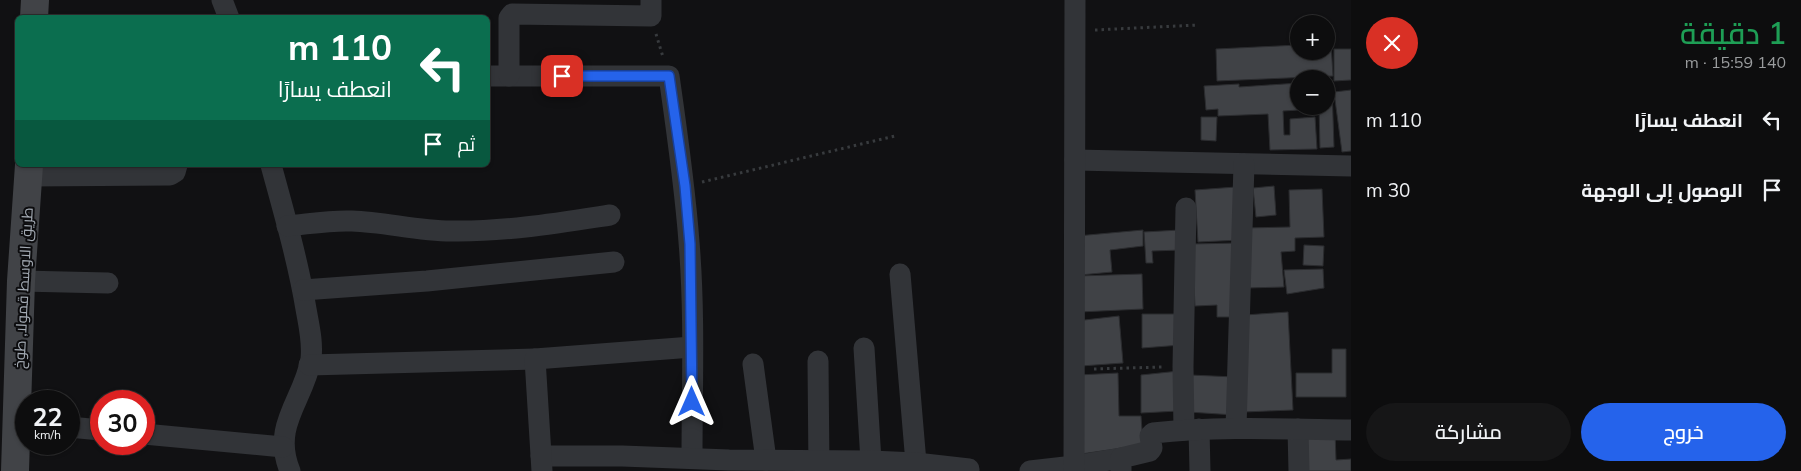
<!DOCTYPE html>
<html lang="ar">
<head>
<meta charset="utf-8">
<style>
  :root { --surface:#0d0d0e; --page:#161617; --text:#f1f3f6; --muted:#9a9c9e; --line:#2d2d2e; --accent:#2563eb }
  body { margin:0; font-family:Mulish,Cairo,sans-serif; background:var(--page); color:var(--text); direction:rtl; height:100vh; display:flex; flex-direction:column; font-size:19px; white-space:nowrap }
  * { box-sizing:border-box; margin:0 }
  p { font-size:16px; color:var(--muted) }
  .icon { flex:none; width:28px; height:28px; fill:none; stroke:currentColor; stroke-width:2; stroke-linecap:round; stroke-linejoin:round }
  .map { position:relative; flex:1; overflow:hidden; direction:ltr }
  .details { display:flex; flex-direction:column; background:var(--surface); width:450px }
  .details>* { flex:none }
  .hud { position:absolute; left:15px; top:15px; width:475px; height:152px; border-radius:8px; box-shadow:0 1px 4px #0004,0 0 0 1px var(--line); direction:rtl; background:#0b6e4f; color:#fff; overflow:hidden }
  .controls { position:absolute; left:1290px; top:15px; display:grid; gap:10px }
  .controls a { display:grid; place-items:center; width:45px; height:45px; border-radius:50%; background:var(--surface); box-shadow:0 1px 4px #0004,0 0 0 1px var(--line); font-size:25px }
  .speed { position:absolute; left:15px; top:390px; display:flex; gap:10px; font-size:25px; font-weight:700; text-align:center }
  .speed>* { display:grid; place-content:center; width:65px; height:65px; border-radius:50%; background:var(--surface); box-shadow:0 1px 4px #0004,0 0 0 1px var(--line); line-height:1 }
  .speed small { font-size:12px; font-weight:400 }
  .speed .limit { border:8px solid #d22; background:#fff; color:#111 }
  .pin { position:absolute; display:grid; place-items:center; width:42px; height:42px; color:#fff; margin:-21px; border-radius:10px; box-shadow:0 2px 8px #0006 }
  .me { position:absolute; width:55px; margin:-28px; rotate:0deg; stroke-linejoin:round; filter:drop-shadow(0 0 4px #0008) }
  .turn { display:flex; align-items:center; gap:18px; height:105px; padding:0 15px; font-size:22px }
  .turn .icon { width:65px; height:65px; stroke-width:2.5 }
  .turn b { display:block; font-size:35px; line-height:42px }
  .then { display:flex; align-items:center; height:48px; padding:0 15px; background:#0003; gap:10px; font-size:19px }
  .round { display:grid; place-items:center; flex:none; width:52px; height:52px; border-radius:26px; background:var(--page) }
  .head { display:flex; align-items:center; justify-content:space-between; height:85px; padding:0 15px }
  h1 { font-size:30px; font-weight:600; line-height:38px; color:#1e9e55 }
  .action { display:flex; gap:10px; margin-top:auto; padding:10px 15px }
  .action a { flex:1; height:58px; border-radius:30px; background:var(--accent); color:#fff; font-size:20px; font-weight:600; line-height:58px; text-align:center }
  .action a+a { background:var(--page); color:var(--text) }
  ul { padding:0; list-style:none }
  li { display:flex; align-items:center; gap:15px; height:70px; padding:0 15px }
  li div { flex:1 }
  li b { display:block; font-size:19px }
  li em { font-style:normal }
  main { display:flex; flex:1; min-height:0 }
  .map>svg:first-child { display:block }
  .building { fill:#404246; stroke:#2b2c2f }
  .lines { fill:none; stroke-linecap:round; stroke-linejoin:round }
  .path { stroke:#383b3e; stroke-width:3; stroke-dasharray:2.5 4; stroke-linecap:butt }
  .street { stroke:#323438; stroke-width:21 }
  .secondary { stroke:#414347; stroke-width:28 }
  .route-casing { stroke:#184099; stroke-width:12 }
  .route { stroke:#2563eb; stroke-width:9 }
  .labels { text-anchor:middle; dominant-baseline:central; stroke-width:4; stroke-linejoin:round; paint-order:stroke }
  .street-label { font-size:15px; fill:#a3aab3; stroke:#0c0c0e }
</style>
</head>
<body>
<main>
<section class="details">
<div class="head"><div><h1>1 دقيقة</h1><p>140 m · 15:59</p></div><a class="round" style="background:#d93025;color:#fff"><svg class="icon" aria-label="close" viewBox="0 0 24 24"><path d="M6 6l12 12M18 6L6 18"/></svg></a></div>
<ul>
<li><svg class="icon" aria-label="left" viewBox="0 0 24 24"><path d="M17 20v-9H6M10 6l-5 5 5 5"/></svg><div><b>انعطف يسارًا</b></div><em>110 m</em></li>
<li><svg class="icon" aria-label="arrive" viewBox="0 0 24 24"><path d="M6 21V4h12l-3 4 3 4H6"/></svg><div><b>الوصول إلى الوجهة</b></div><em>30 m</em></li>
</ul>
<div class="action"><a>خروج</a><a>مشاركة</a></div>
</section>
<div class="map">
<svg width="1351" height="471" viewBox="0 0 1351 471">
  <rect width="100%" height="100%" fill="#111113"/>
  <g class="building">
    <polygon points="1326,44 1331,44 1333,76 1217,81 1216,49 1299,45 1299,51 1326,51"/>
    <polygon points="1334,49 1351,49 1351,80 1334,81"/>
    <polygon points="1299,83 1299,106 1314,106 1314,109 1283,111 1284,135 1290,135 1290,119 1315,117 1317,149 1270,150 1268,114 1218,116 1218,109 1206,110 1204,86 1239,84 1239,87"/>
    <polygon points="1326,88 1332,88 1334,147 1320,148 1319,106 1326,106"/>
    <polygon points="1351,90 1351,151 1342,152 1334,92"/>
    <polygon points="1201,117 1217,117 1216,141 1201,140"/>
    <polygon points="1274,186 1276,215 1256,217 1253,188"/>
    <polygon points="1236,187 1240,240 1198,242 1195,190"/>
    <polygon points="1322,189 1324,237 1295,238 1295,251 1281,252 1284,287 1247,288 1245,228 1290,227 1289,190"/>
    <polygon points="1143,230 1143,246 1110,250 1112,272 1080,275 1077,236"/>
    <polygon points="1180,230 1181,250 1152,251 1153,263 1146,263 1144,232"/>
    <polygon points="1239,243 1233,317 1217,317 1217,305 1195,306 1192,244"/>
    <polygon points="1304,245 1324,246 1323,266 1303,265"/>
    <polygon points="1323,269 1324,288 1287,294 1284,270"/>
    <polygon points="1142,274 1143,309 1079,312 1078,276"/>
    <polygon points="1288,312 1293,410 1244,412 1245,315"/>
    <polygon points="1142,314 1181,314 1181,345 1142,348"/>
    <polygon points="1119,316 1123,363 1081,366 1076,321"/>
    <polygon points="1332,349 1346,349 1346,397 1296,397 1296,373 1332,373"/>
    <polygon points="1179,371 1178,411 1141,413 1141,375"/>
    <polygon points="1118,373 1119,416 1141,416 1143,445 1081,454 1078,375"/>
    <polygon points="1190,375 1235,377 1235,415 1188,412"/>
    <polygon points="1307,432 1335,432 1336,460 1351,459 1351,471 1308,471"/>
  </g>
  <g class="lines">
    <g class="path">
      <polyline points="1095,30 1198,25"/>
      <polyline points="656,34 663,57"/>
      <polyline points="702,182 895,136"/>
      <polyline points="1094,369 1163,367"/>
    </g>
    <g class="street">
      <polyline points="222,0 229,18"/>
      <path d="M488,76H669C677,132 685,187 689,242C695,314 692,387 692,458"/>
      <polyline points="509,76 509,18 512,14 651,16 651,0"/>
      <polyline points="1075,160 1351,166"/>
      <path d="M271,165C284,213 298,261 306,309C309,326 313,342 311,359C304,400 271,425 290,471"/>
      <polyline points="29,176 170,175 175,172 177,165"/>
      <path d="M287,226C309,224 330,220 352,221C385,222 417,231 451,231C504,232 558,223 610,215"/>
      <polyline points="900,274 916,463"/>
      <polyline points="21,281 108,283"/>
      <polyline points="303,290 427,281 614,262"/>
      <polyline points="864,348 871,461"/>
      <polyline points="818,361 819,471"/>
      <polyline points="753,364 766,460"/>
      <polyline points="309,365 535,359"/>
      <polyline points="69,427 101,430"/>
      <polyline points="1236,428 1244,164"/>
      <polyline points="1199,429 1200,471"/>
      <polyline points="1298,429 1299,471"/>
      <polyline points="1184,430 1183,367 1186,208"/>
      <polyline points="144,434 283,447"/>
      <polyline points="541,456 622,456 729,460 871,461 916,463 969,469 969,471"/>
      <polyline points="542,471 535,359 692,347"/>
      <polyline points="1030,471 1074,466 1121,458"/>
      <polyline points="1074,471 1075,0"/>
      <path d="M1121,471V458L1150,451L1152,448L1150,436L1153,433C1219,426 1285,429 1351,430"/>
    </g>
    <g class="secondary">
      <polyline points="34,18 35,0"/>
      <polyline points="15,471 21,281 29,165"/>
    </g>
  </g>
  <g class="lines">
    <g class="route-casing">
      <polyline id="route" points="562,76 669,76 685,186 690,244 692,402"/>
    </g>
    <use href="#route" class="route"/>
  </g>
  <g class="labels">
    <g class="street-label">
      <text transform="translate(23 288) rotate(-87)">طريق الاوسط قمولا, طوخ</text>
    </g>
  </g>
</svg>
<div class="controls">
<a>+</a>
<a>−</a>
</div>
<div class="speed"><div>22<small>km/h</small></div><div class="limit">30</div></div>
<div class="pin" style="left:562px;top:76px;background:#d93025"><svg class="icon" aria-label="arrive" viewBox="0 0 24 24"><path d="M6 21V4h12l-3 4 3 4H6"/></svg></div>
<svg class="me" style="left:692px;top:402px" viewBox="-20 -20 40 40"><path d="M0-17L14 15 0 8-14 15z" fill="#2563eb" stroke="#fff" stroke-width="4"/></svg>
<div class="hud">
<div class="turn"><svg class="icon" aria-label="left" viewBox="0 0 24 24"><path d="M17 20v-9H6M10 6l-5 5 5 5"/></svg><div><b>110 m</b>انعطف يسارًا</div></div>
<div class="then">ثم<svg class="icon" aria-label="arrive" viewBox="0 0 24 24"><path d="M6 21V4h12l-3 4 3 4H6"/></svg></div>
</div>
</div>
</main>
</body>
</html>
